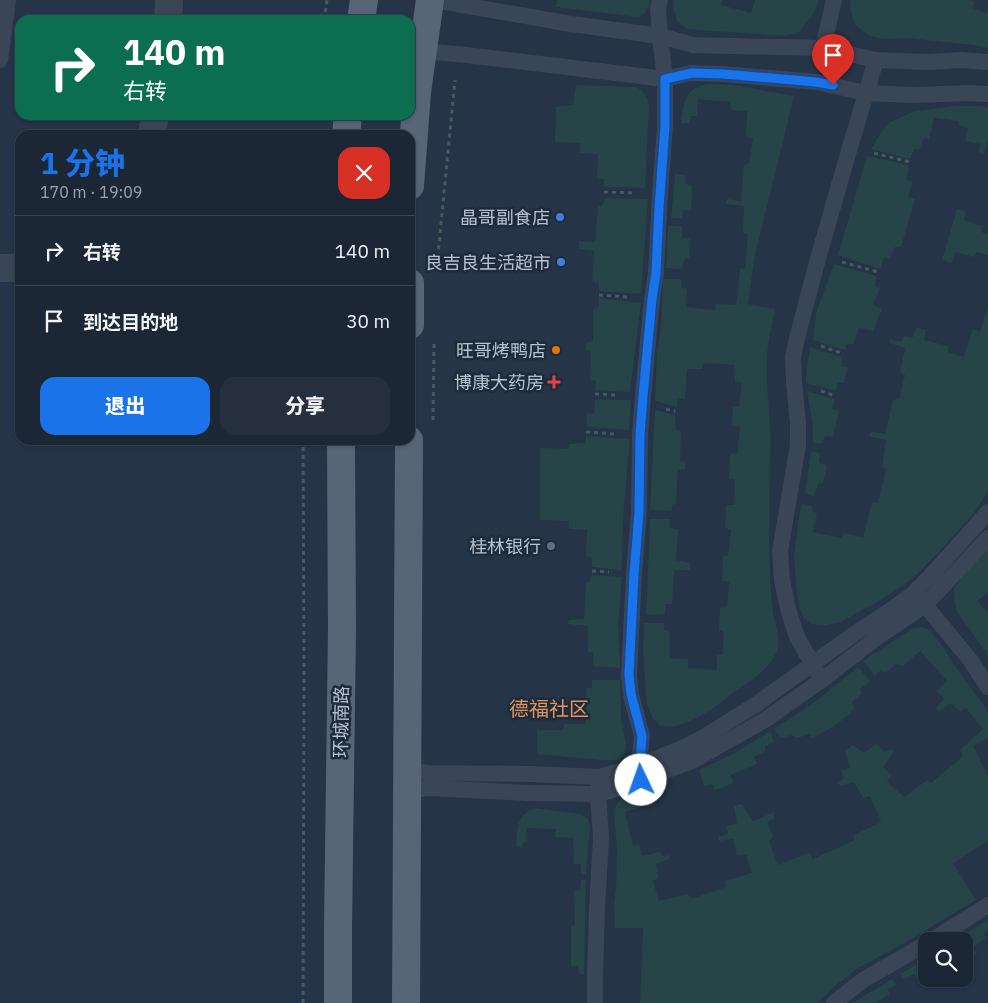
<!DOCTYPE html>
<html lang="zh">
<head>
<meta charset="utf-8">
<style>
  :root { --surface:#1c2735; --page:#252f3d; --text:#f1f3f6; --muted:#a0a5ad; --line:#3a4450; --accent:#1a73e8 }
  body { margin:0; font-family:"IBM Plex Sans","Noto Sans SC",sans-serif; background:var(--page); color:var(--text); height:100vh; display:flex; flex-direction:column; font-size:19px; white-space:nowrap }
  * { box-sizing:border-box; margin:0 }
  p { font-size:16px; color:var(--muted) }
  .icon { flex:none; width:28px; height:28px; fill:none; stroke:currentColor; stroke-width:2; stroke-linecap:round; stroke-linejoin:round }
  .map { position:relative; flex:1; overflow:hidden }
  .panel { position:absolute; left:15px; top:130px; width:400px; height:315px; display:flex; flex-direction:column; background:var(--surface); border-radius:15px; box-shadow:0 1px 4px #0004,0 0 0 1px var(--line) }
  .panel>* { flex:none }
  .hud { position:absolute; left:15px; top:15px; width:400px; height:105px; border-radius:15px; box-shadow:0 1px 4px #0004,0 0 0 1px var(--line); background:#0b6e4f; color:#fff; overflow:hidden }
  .fabs { position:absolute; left:918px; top:932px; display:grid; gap:10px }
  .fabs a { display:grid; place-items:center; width:55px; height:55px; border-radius:10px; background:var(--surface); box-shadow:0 1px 4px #0004,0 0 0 1px var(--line); font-size:25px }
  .pin { position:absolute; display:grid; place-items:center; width:42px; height:42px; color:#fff; margin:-51px -21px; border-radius:50% 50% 50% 0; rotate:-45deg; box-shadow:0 0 5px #0007 }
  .pin .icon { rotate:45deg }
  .me { position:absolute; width:55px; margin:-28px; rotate:357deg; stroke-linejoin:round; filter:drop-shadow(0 0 4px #0008) }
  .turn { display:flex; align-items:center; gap:18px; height:105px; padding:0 25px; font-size:22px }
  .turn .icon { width:65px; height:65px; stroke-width:2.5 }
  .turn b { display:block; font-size:35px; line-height:42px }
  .round { display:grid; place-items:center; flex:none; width:52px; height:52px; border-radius:15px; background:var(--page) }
  .headline { display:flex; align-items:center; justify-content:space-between; height:85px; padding:0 25px }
  h1 { font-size:30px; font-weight:800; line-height:38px; color:var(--accent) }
  .cta { display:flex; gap:10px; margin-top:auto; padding:10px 25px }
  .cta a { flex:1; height:58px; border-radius:15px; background:var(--accent); color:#fff; font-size:20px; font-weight:800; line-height:58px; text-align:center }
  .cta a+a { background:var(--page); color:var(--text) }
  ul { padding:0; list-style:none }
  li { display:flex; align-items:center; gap:15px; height:70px; padding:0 25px; border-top:1px solid var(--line) }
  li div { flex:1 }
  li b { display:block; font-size:19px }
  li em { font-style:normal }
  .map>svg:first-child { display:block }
  .green { fill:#274448 }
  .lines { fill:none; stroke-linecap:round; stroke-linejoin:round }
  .path { stroke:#415d5f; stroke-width:3; stroke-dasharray:4 4; stroke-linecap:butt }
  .service { stroke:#3a4656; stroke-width:16 }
  .minor { stroke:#3a4656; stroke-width:28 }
  .primary { stroke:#586576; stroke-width:28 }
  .route-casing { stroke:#114b97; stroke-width:12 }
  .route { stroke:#1a73e8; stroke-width:9 }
  .shop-dot { fill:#3f7fe0; stroke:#1e2b3b; stroke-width:2 }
  .food-dot { fill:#e8710a; stroke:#1e2b3b; stroke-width:2 }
  .health-dot { fill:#e0444e; stroke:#1e2b3b; stroke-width:2 }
  .service-dot { fill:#5c6f8a; stroke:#1e2b3b; stroke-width:2 }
  .labels { text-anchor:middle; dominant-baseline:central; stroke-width:5; stroke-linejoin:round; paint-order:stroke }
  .poi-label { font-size:18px; fill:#b8c1cf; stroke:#1e2b3b; text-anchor:end }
  .street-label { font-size:18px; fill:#b8c1cf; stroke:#1e2b3b }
  .quarter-label { font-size:20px; fill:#e19560; stroke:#1e2b3b }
</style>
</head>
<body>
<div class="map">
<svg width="988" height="1003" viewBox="0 0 988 1003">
  <rect width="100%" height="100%" fill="#253447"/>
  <g class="green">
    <path d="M557,0H650C649,8 645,15 637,17L556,7Z"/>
    <polygon points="673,0 722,0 721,5 751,13 755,0 819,0 814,13 798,33 784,36 687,29 677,21 674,11"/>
    <polygon points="850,0 970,0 974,1 973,8 986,13 988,9 988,48 973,45 907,38 883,39 870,36 855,25 850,8"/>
    <path d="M710,84L733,85L794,96L759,239L754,260L748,304L775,309C773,322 769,334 768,347C764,378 771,413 770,445C770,487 768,529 770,571C770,585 771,598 773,612C775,625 782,640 776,653C769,669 752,680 738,689C733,693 728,697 723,701C710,711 693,721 676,726C672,727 666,726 661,726L653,719L647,705L643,649L644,623H664V630L670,632V658L688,659V668L717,670V655H722L724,632L719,630L720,608L727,607L729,582L722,581L723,556H728L731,530L725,528L726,505H734L735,480L729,479L730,454H737L740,427L732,426L733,407H739L742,383L735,382L734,365L704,363L702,369H687L685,399H678L677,407L655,401L657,352L661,324L663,279H681V287L687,289L686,307L715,310L716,304L736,305L740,269L745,268L748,234L743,233L744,206L726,204L727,199L741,201L744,165L749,163L753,139L746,136L747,111L731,110L730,102L698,99L697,116H691L689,123H681C683,110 683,93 698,87C701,85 706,84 710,84Z"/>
    <path d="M576,85L637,87C645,94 649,98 649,108L645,188L604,187V179H597L598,154L580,153V143L555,142L556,107L573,105Z"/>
    <polygon points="953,106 979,106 988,107 988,139 984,153 979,152 980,144 966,141 968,128 959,125 959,121 934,118 929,139 924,138 919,150 914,149 910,159 871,149 880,134 889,123 912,112"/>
    <polygon points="867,156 909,165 907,180 913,181 908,197 915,199 901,247 895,247 889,259 884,257 880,269 838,255"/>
    <polygon points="675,174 685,175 686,184 692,185 691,211 683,210 682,218 671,218"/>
    <polygon points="605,198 648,199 641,294 599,291 599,283 592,282 594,251 579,249 579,241 595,242 598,207 603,205"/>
    <polygon points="957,209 966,211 964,220 982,226 981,232 988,234 988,255 977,252 974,257 955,252 951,263 942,260"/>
    <polygon points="668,226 682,226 682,238 690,239 689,258 684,260 682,269 666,268"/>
    <polygon points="834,264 877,276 875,286 880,288 873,305 882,309 873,331 859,328 853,344 847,344 845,350 813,340 816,313"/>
    <polygon points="599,298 641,303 630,392 595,390 596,381 590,380 591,352 586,350 586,343 593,341 593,309 599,307"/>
    <polygon points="988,307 988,491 974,513 941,550 917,574 903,586 877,602 841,622 826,625 812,624 804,618 800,609 797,595 794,555 801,503 812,506 812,511 817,513 813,532 841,538 844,533 863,537 872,502 878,503 886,469 882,467 886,440 869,436 871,431 885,434 893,400 899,399 905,375 900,372 905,348 889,343 890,339 901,342 904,336 913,337 916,327 926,330 924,340 948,346 948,352 964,357 973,329 980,332"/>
    <polygon points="810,347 842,357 841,366 848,367 844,383 838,383 836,391 806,383 807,365"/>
    <polygon points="807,391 835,399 832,409 839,411 833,437 825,436 823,443 813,443 813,427"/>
    <polygon points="595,399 631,400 629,430 587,427 586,413 594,414"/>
    <polygon points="655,410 675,415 676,430 681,432 680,461 685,462 685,469 678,470 676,504 672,505 672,511 650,510"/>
    <polygon points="586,436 630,439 623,518 622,570 592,567 592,557 586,556 587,530 569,529 569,521 540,520 540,448 568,449 569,444 585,443"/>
    <polygon points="811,451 820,453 819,463 827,465 823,483 818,484 814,497 805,493"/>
    <polygon points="650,519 670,519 670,528 678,529 676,560 690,563 690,570 674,570 672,604 666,604 665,614 646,615"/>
    <polygon points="988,549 988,593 977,601 988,613 988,655 958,613 954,600 954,588 961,579"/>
    <polygon points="591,575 622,577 618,624 620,668 593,666 593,653 588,652 588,626 568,624 569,620 584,619 586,583 590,581"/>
    <polygon points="922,627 930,631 938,640 962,676 984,705 988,713 988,738 973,746 988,776 988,841 953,863 976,900 901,945 858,968 835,986 818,1003 640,1003 643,928 615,928 614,905 616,888 617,851 614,810 620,799 628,791 650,785 655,797 649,800 649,805 625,812 633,846 639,844 642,856 660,852 662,856 670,855 669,859 656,864 658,878 653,881 659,901 688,894 691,899 726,887 725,881 752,873 746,855 737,856 733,839 719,841 718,837 728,834 726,826 737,823 734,806 742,804 753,821 774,812 775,818 767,822 773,836 769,842 778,865 809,853 813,859 855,840 854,835 881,822 870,796 863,798 854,782 841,786 838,783 844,778 841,771 850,767 845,751 853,745 864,753 876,744 885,752 891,749 894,752 883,767 891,775 887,782 904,797 927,780 931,783 963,756 960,750 983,729 966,708 960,711 950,703 939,712 936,708 944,699 937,691 947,681 920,651 903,666 896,664 886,673 880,671 875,676 863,661 913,628"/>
    <path d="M858,667L870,681L860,689L862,694L852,702L854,709C839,724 831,729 812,738L810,734L797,738L792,735L781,738L774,729L816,701Z"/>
    <polygon points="592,680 620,680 621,716 626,745 624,754 618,760 601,760 537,754 537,730 563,730 564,724 585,724 586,688 592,688"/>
    <polygon points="770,731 774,742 765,746 765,751 754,757 757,764 730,775 734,783 715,790 712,784 704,786 699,770 735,753"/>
    <path d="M534,808L580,814C587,817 590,820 590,827L586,874H581V864H574L573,838L555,837L556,829L527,828L526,842L523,843L522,848L516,847C518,828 515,817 534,808Z"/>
    <polygon points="581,880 586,880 584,974 579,974 578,966 571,966 571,926 575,925 574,891 580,890"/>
    <polygon points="988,919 988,929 983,934 986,938 973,947 976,954 964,961 964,941 955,941"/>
    <polygon points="926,959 926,975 917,979 914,974 904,979 900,974"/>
    <polygon points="892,979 897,985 887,989 890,994 875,1003 852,1003"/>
  </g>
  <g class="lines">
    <g class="path">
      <polyline points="324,20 327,0"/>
      <polyline points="874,153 910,162"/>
      <polyline points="604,192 636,193"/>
      <polyline points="842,262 878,272"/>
      <polyline points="437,265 455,80"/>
      <polyline points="599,295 628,297"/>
      <polyline points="821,346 844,354"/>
      <polyline points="821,391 835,396"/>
      <polyline points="595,394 617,395"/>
      <polyline points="666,409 675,411"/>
      <polyline points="433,420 434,344"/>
      <polyline points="586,432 615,434"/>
      <polyline points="592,571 609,572"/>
      <polyline points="303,1003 304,675 303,440"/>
    </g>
    <g class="service">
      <polyline points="434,0 571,24 660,36 693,45 823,48 876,60 928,62 962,60 988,62"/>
      <polyline points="823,48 834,0"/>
      <polyline points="422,51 458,54 665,79 691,73 723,74 816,82 866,93 914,95 969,93 988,94"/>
      <polyline points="0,60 8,0"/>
      <polyline points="918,599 925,605 971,661 988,687"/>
      <polyline points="817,672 797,637 788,609 782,580 780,551 798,445 798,423 794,382 793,357 797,338 819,255 850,147 876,60"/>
      <polyline points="407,771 430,773 531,774 600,777 639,765 683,748 699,740 755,705 860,630 885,614 913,594 937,569 988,512"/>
      <polyline points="641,780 639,765 642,736 631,695 629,675 634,574 639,513 640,435 643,396 652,299 656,273 660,194 665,126 665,79 660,36 658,9 660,0"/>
      <polyline points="407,791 428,788 528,793 598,794 616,789 692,761 765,720 822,680 875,639 925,605 988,538"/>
      <polyline points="931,941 988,905"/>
      <polyline points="595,1003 595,980 597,908 601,838 598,794 599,784"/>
      <polyline points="834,1003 863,980 926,944"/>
    </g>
    <g class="minor">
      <polyline points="168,20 169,0"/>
      <polyline points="152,135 155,115"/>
      <polyline points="0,268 20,268"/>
    </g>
    <g class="primary">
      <polyline points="361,20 364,0"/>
      <polyline points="346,135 348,115"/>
      <polyline points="410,186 417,92 430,0"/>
      <polyline points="410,283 410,325"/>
      <polyline points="338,1003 338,927 342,629 341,440"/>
      <polyline points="406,1003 409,440"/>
    </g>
  </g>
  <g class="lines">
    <g class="route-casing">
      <polyline id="route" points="641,780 640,765 642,736 631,694 629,675 634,574 639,513 640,435 643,396 652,299 656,273 659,208 665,126 665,79 692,73 723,74 816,82 833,85"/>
    </g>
    <use href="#route" class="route"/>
  </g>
  <g class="shop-dot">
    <circle cx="560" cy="217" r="5"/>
    <circle cx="561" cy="262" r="5"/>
  </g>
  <circle class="food-dot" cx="556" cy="350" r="5"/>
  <path class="health-dot" d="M551.5 374.5h5v5h5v5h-5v5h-5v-5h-5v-5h5z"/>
  <circle class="service-dot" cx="551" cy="546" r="5"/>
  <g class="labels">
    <g class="poi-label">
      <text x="550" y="217">晶哥副食店</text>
      <text x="551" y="262">良吉良生活超市</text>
      <text x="546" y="350">旺哥烤鸭店</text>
      <text x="544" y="382">博康大药房</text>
      <text x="541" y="546">桂林银行</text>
    </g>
    <g class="street-label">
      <text transform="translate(341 722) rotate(-89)">环城南路</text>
    </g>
    <g class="quarter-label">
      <text x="549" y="708">德福社区</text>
    </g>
  </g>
</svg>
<div class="fabs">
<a><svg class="icon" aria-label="search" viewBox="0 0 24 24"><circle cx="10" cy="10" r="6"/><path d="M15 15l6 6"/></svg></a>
</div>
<div class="pin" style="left:833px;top:85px;background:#d93025"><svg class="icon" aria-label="arrive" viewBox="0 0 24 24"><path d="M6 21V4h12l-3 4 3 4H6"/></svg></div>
<svg class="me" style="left:641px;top:780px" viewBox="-20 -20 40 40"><circle r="19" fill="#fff"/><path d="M0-13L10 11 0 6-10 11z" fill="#1a73e8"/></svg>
<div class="hud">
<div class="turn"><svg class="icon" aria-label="right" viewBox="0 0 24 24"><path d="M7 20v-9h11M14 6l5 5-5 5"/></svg><div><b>140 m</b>右转</div></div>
</div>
<section class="panel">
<div class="headline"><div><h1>1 分钟</h1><p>170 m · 19:09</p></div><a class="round" style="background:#d93025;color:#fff"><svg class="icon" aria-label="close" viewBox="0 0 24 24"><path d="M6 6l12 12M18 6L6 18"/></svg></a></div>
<ul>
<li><svg class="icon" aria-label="right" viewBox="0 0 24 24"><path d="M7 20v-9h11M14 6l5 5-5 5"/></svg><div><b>右转</b></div><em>140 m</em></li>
<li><svg class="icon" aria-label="arrive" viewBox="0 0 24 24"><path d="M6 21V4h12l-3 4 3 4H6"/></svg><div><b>到达目的地</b></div><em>30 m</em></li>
</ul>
<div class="cta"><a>退出</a><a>分享</a></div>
</section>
</div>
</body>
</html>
